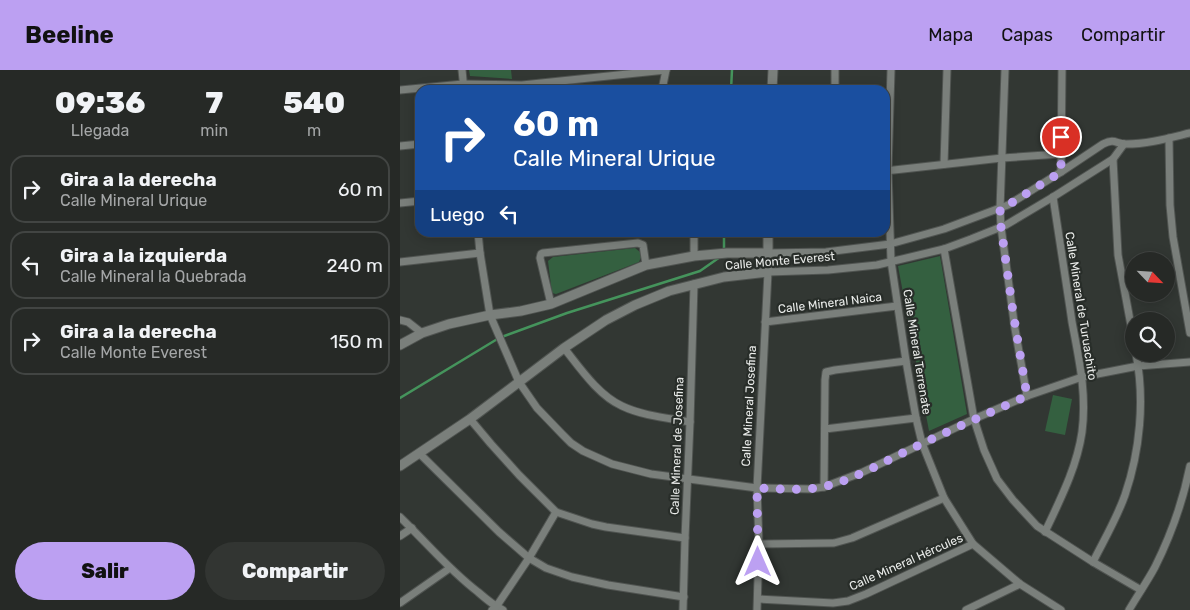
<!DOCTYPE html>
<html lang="es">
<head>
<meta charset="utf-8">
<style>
  :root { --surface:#262926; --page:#323532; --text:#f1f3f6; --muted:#a4a6a7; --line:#424543; --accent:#bca0f2 }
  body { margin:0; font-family:Rubik,sans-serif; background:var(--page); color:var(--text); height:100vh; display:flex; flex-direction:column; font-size:19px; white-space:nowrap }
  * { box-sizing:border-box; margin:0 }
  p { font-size:16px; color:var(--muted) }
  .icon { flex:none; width:28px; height:28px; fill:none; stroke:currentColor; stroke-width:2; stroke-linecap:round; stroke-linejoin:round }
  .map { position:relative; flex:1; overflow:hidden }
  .sheet { display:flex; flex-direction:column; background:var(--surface); width:400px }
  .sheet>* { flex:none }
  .banner { position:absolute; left:15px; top:15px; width:475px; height:152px; border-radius:15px; box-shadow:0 2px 12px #0003,0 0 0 1px var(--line); background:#1a4fa0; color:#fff; overflow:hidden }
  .needle { width:32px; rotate:115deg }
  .controls { position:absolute; left:725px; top:182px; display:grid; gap:10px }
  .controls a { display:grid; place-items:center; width:50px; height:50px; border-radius:50%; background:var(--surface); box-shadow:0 2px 12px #0003,0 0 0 1px var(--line); font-size:25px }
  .pin { position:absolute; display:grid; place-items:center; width:42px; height:42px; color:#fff; margin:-21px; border:2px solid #fff; border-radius:50%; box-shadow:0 1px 5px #0007 }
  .me { position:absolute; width:55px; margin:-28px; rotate:0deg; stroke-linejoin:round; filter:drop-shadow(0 0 4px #0008) }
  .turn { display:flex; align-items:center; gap:18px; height:105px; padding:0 15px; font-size:22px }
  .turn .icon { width:65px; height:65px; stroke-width:2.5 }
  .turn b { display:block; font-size:35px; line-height:42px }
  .then { display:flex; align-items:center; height:48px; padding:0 15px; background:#0003; gap:10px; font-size:19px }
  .eta { display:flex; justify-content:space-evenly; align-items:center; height:85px; text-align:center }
  .eta b { font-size:30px; font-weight:800; line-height:35px }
  .action { display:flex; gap:10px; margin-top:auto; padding:10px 15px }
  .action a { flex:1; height:58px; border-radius:30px; background:var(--accent); color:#111; font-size:20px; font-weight:800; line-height:58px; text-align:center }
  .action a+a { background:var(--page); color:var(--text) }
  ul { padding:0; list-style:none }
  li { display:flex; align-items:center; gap:15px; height:68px; margin:0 10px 8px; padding:0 5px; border:2px solid var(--line); border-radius:15px }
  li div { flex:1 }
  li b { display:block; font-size:19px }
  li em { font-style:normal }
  header { display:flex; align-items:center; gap:30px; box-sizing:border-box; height:70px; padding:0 25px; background:var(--accent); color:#111 }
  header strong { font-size:24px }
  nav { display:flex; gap:28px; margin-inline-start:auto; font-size:18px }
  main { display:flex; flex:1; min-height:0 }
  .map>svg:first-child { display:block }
  .green { fill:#346040 }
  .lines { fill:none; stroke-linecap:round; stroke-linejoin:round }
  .stream { stroke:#45945c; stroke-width:2.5 }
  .minor-casing { stroke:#505451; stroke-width:9 }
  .tertiary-casing { stroke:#505451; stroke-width:11 }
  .minor { stroke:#7a7f7b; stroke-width:7 }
  .tertiary { stroke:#7a7f7b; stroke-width:9 }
  .route { stroke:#bca0f2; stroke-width:9; stroke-dasharray:0 16.2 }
  .labels { text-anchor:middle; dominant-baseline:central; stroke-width:4.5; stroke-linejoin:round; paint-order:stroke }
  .street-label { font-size:12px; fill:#eaecea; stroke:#282d29 }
</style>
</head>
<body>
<header>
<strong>Beeline</strong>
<nav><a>Mapa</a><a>Capas</a><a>Compartir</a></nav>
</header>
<main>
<section class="sheet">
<div class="eta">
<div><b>09:36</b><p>Llegada</p></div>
<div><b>7</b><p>min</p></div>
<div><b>540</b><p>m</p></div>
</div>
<ul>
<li><svg class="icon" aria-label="right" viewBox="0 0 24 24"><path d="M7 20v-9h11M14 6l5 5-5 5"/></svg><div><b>Gira a la derecha</b><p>Calle Mineral Urique</p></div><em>60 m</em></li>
<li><svg class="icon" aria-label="left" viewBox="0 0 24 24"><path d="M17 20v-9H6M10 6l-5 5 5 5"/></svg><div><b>Gira a la izquierda</b><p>Calle Mineral la Quebrada</p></div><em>240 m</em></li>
<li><svg class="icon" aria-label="right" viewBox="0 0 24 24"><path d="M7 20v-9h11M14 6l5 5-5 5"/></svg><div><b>Gira a la derecha</b><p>Calle Monte Everest</p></div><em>150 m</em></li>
</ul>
<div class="action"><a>Salir</a><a>Compartir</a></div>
</section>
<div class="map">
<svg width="790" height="540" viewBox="0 0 790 540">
  <rect width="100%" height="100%" fill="#323733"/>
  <g class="green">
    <polygon points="69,0 111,0 112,9 70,6"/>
    <polygon points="235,178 240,182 241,187 239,192 156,224 152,223 148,191 153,187"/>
    <polygon points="540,186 567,344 529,361 498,196"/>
    <polygon points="653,325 672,329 665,365 645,361"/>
  </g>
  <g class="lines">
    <g class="stream">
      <polyline points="331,20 332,0"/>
      <polyline points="324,181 324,162"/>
      <polyline points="0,328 99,268 167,243 300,201 320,187"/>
    </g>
    <g class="minor-casing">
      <g id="minor">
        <polyline points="62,0 64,20"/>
        <polyline points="491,0 488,100 491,191 506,291 516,348 522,373 544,428 573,474 620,514 661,540"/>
        <polyline points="605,0 600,139 601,157 615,259 627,326"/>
        <polyline points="0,20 63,14 122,15 266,0"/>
        <polyline points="262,20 266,0"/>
        <polyline points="435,20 435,0"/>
        <polyline points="769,68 770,135 773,167 790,263"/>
        <polyline points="0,76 20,74"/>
        <polyline points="713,89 718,185 734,272"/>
        <polyline points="544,94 547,0"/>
        <polyline points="485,101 602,88 660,84"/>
        <polyline points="661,102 662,0"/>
        <polyline points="0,133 20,131"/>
        <polyline points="78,162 80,183 90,245 119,312 137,338 162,364 171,373 183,381 212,394 251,404 357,418 410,419 424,417 463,402 574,349 627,326 682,307 738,296 790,292"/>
        <polyline points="544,179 574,349 584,380 597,409 613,430 637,456 693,492 741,520"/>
        <path d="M368,183L426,182L490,174L544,159L608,135L661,102L703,74C716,68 715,74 726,74C748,74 769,68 790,63"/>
        <polyline points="294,186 294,162"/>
        <polyline points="0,192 80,183"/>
        <polyline points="151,234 140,188 141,184 143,183 238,173 243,175 246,195"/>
        <polyline points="0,250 8,252 22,263"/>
        <polyline points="365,252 497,236"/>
        <path d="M164,278C180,298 198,325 222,336C243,346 268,348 290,352"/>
        <polyline points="70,349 91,374 119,405 156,442 192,454 206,457 285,468"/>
        <polyline points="425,359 516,348"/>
        <polyline points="19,383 99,462 129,488 146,498 172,507 208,515 284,527"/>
        <polyline points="424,417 425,310 426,302 435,300 506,291"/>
        <path d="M0,447C26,472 49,500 78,522C86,529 94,536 103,540"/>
        <path d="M645,462C660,430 677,397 682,362C687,323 679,290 672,252C666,210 659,168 653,127"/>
        <polyline points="0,466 12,458"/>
        <polyline points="359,474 434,473 452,468 544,428"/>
        <path d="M693,492C704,470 717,448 725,425C740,381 745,330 736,284"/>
        <polyline points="358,529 433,533 448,531 466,524 573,474"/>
        <polyline points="0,533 50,498"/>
        <polyline points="92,540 96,537 129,488 156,442"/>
        <polyline points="283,540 285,468 290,352 294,214"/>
        <polyline points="357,540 359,474 357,418 368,202 428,200 477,195 544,179 571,169 606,155 653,127 713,89 724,74"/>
        <polyline points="566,540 620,514"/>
        <path d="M729,540C737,526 747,512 755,497C771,465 783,431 790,396"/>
      </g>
    </g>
    <g class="tertiary-casing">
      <g id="tertiary">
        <polyline points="372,20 373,0"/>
        <polyline points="0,275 22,263 49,254 90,245 121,241 151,234 246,195 294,186 327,183 368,183"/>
        <polyline points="0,396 70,349 164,278 206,250 235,235 269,221 324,207 368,202 368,162"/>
      </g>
    </g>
    <use href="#minor" class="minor"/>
    <use href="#tertiary" class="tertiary"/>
  </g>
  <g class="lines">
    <path class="route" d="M358,492L357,418C379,419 401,421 422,417C452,411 481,393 509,380C548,361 587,344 627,326L613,242L601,157L600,139L608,135L661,102V67"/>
  </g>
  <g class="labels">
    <g class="street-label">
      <text transform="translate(380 191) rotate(-5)">Calle Monte Everest</text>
      <text transform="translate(430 233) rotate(-7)">Calle Mineral Naica</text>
      <text transform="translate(681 236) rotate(81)">Calle Mineral de Turuachito</text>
      <text transform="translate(517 282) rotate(81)">Calle Mineral Terrenate</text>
      <text transform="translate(349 336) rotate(-87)">Calle Mineral Josefina</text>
      <text transform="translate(277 376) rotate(-88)">Calle Mineral de Josefina</text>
      <text transform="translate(506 492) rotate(-24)">Calle Mineral Hércules</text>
    </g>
  </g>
</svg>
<div class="controls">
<a><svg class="needle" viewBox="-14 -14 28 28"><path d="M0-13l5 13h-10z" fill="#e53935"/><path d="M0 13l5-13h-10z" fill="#a4a6a7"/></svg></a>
<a><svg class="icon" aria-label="search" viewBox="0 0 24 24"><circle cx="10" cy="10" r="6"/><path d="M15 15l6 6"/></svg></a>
</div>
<div class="pin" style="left:661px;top:67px;background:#d93025"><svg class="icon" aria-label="arrive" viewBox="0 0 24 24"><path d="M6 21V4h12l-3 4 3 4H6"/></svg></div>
<svg class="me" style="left:358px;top:492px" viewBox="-20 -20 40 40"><path d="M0-17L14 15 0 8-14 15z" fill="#bca0f2" stroke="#fff" stroke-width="4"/></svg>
<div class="banner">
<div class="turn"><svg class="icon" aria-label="right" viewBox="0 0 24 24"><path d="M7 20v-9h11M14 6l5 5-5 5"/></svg><div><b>60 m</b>Calle Mineral Urique</div></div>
<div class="then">Luego<svg class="icon" aria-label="left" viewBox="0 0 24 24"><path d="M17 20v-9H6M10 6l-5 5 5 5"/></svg></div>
</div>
</div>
</main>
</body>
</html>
